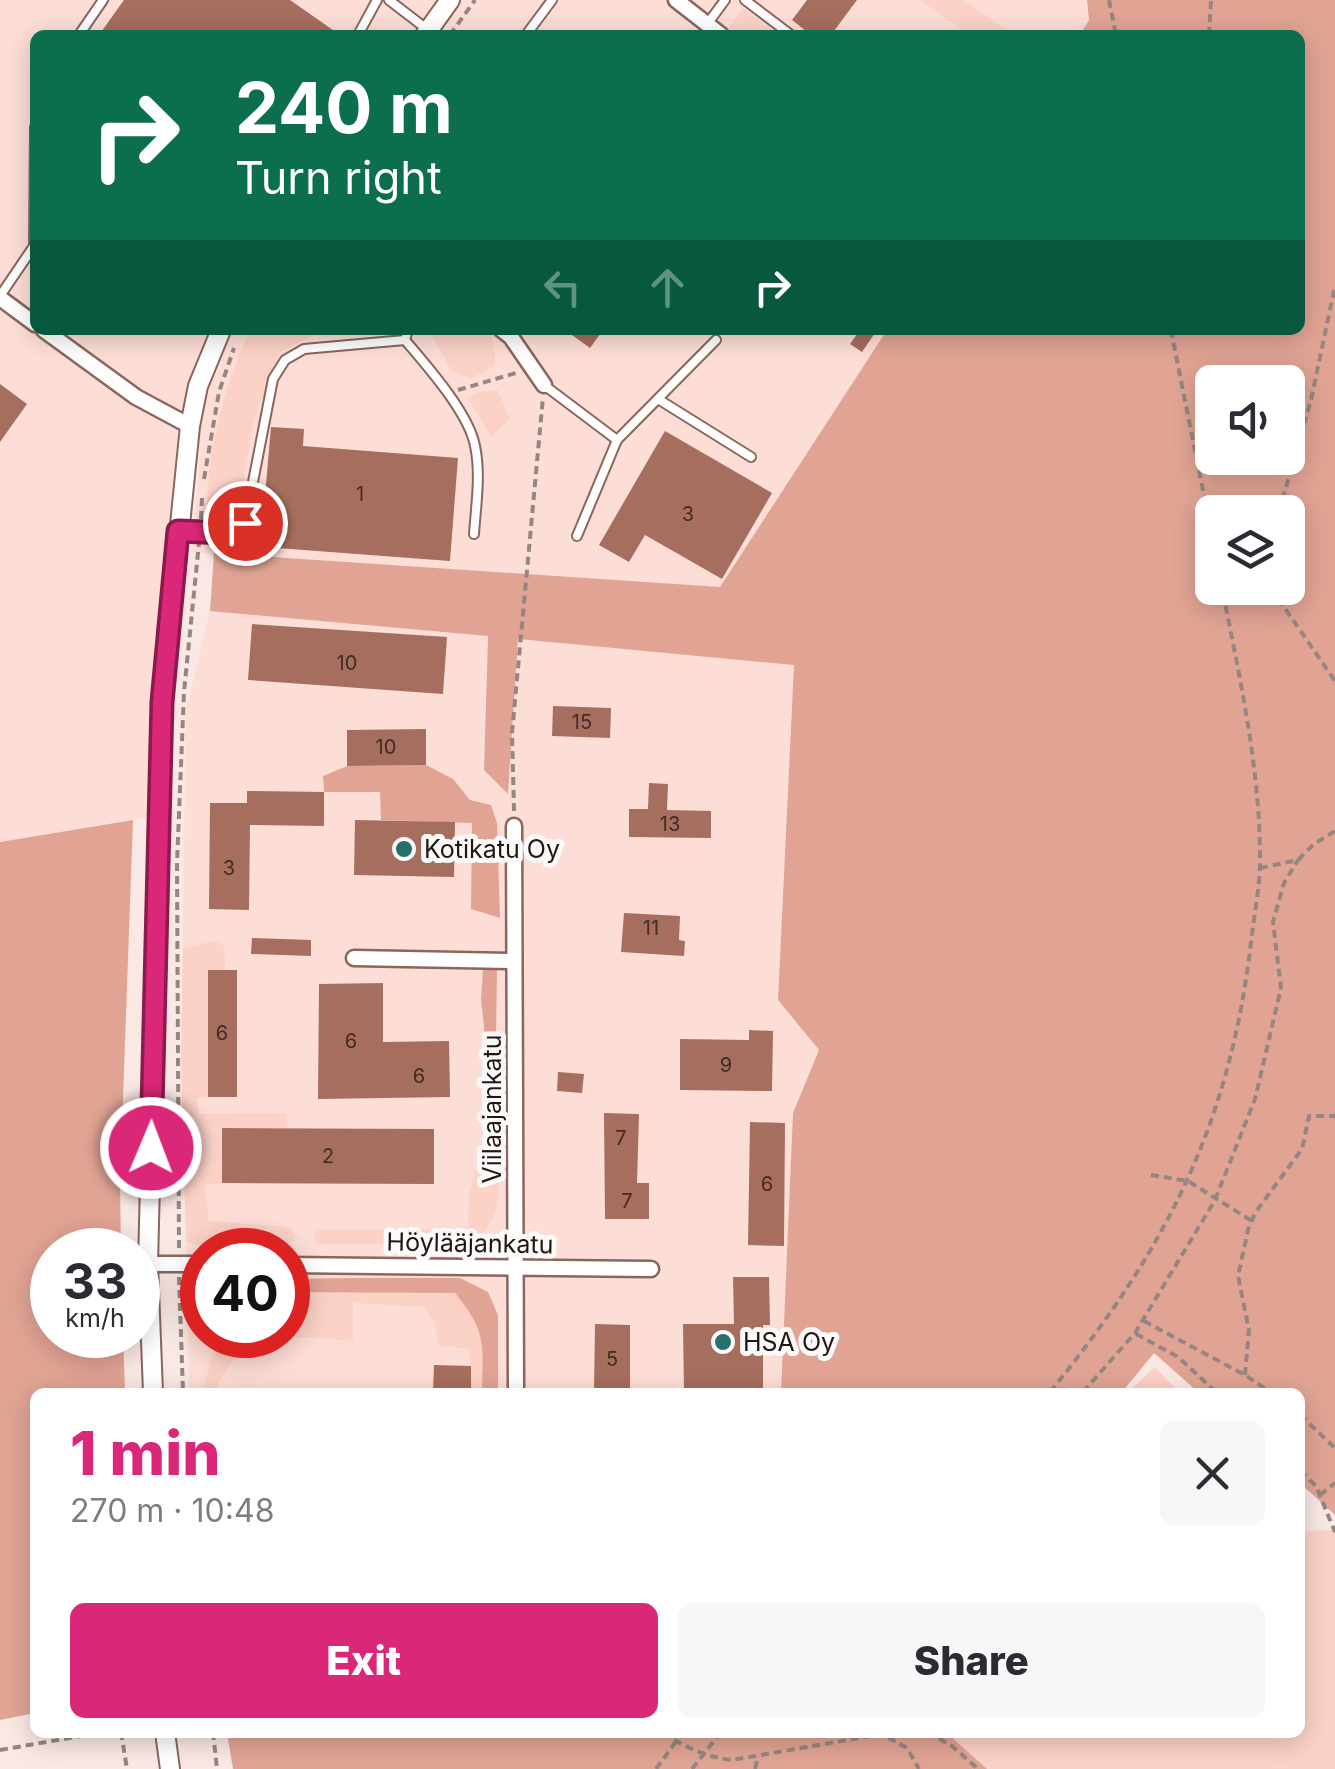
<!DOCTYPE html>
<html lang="en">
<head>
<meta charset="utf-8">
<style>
  :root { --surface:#fff; --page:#f7f7f7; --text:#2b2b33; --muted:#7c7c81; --accent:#db2777 }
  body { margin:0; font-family:Inter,sans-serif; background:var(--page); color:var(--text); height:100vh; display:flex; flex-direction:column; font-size:38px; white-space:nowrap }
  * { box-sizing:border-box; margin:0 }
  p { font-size:32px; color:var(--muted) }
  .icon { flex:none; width:55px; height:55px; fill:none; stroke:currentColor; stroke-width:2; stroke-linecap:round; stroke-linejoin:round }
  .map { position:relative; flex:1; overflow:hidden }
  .details { position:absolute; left:30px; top:1388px; width:1275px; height:350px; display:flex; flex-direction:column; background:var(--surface); border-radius:15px; box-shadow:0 5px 25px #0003 }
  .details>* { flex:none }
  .hud { position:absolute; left:30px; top:30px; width:1275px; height:305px; border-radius:15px; box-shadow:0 5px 25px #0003; background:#0b6e4f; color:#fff; overflow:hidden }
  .fabs { position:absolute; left:1195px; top:365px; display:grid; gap:20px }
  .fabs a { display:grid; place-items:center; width:110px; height:110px; border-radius:15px; background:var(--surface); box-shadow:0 5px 25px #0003; font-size:50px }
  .speed { position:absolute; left:30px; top:1228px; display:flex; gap:20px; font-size:50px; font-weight:700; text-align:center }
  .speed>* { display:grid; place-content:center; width:130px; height:130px; border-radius:50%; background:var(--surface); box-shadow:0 5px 25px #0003; line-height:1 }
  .speed small { font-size:25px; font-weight:400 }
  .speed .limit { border:15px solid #d22; background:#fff; color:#111 }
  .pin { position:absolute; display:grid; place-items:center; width:85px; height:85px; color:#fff; margin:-42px; border:5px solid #fff; border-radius:50%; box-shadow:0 2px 10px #0007 }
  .me { position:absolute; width:110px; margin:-55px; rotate:1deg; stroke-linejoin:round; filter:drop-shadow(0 0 8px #0008) }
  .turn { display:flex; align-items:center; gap:35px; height:210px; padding:0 40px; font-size:45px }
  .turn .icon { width:130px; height:130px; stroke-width:2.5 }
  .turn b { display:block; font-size:70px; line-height:85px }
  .lanes { display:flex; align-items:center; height:95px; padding:0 40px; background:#0003; justify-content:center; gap:50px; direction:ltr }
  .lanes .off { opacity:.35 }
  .round { display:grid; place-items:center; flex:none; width:105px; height:105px; border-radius:15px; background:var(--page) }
  .overview { display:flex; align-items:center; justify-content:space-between; height:170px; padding:0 40px }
  h1 { font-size:60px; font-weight:800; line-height:75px; color:var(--accent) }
  .primary-button { display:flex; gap:20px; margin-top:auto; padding:20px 40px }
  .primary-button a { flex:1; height:115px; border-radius:15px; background:var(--accent); color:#fff; font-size:40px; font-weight:800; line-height:115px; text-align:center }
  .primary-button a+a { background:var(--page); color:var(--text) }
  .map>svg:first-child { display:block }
  .built { fill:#fdded6; fill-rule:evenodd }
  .green { fill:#fcd2c7 }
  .forest { fill:#e1a494; fill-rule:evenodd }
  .building { fill:#a66e5e }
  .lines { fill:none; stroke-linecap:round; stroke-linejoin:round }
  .service-casing { stroke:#8a665c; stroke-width:12 }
  .minor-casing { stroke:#8a665c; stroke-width:19 }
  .tertiary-casing { stroke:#8a665c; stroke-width:22 }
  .path { stroke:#968682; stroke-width:4; stroke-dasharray:8 5; stroke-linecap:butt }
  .service { stroke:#fff; stroke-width:8 }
  .minor { stroke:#fff; stroke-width:14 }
  .tertiary { stroke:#fff; stroke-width:18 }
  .route-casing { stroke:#8e194d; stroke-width:25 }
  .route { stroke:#db2777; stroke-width:18 }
  .poi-dot { fill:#287069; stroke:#fafafa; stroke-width:4 }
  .labels { text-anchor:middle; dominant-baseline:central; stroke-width:10; stroke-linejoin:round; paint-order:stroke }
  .number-label { font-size:20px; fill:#442b24 }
  .poi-label { font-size:25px; fill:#231511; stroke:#fafafa; text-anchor:start }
  .street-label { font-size:25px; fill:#231511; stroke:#fafafa }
</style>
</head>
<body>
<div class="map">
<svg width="1335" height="1769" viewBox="0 0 1335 1769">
  <rect width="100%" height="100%" fill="#fae8e4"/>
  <g class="built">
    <path d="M0,0H1087L1089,20L1080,35H35V330H251L233,374L210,474L242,490L254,421L279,353L314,335L351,330H429L441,353L472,378L496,366L492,338L484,330H887L720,587L192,552L200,449L178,435L159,617L149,817L0,842ZM498,391L501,401L491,437L468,398Z"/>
    <path d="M210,611L488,636L484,769L507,793L518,639L794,664L778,1000L819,1050L793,1113L781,1392H189L185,1130L181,1061L186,709ZM202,1250H288V1335H202Z"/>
  </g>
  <g class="green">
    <polygon points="920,0 964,0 1013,35 970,35"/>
    <polygon points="743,8 776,33 738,35 729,28"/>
    <path d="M251,330H351L314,335L279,353L254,421L242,490L232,512L218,518L208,516C204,462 225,378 251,330Z"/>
    <polygon points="429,330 484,330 492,338 496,366 472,378 452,372"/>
    <polygon points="498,390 510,419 491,437 468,398 479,392"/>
    <path d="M217,940L224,946L226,970H208V1097L197,1098L199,1114L286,1113L288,1128H222V1183L205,1185L209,1221L290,1227L296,1237L291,1244C258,1252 218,1253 186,1242L181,1061L183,949Z"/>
    <path d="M476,1169L500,1170C498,1204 499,1224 469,1244H316L314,1234L318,1229L455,1230L468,1227L469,1193Z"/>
    <path d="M288,1292H455C487,1332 483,1343 482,1392H471L469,1349L439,1346L434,1321L423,1307L353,1303V1341C292,1337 241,1325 215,1392H202L218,1335H288Z"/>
    <polygon points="1155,1367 1179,1392 1128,1392"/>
    <polygon points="1335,1530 1335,1769 987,1769 947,1733 1300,1732 1300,1531"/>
  </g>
  <g class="forest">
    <path d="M1087,0H1335V1515L1300,1483V1392H1198L1154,1353L1122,1392H781L793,1113L819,1050L778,1000L794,665L518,639L508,794L484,770L488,636L210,611L214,553L720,587L887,330H1300V35H1080L1089,20ZM1212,382H1288V458H1212ZM1212,512H1288V588H1212Z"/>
    <polygon points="426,765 453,779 470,800 491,805 497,823 500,918 471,909 472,823 381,820 380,792 324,792 323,776 347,766"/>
    <polygon points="133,820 120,1182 121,1250 52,1250 52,1335 123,1335 125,1392 35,1392 35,1713 0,1720 0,842"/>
    <polygon points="497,968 496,1042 485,1036 481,999 483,970"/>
    <path d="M355,1278H460L488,1292L498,1315V1392H482C483,1344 487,1332 455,1293L288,1292V1279Z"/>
    <polygon points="227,1733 947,1733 987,1769 233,1769"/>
  </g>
  <g class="building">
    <polygon points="124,0 290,0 340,35 99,35"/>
    <polygon points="807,0 857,0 831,35 811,35 792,20"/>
    <polygon points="565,330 603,330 590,348"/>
    <polygon points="860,330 877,330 862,352 850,344"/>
    <polygon points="0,384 27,404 0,442"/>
    <polygon points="271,427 304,429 303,446 458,458 450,561 277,548 279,531 262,530"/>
    <polygon points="665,431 772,493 722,579 645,535 629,562 599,545"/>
    <polygon points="252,624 447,637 443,694 248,680"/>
    <polygon points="553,706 611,708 610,738 552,736"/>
    <polygon points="426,729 426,765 347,766 347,730"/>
    <polygon points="649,783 668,784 667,810 711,811 711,838 629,837 629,809 648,809"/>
    <polygon points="247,791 324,792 324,826 250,825 249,910 209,909 210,803 247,803"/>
    <polygon points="355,820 455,822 454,877 354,875"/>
    <polygon points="624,913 680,916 679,940 685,941 684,956 621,952"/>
    <polygon points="252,938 311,940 311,956 251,954"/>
    <rect x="208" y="970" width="29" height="127"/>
    <polygon points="383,983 383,1042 449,1041 450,1097 318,1099 319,984"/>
    <polygon points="749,1030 773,1031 772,1091 680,1090 680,1039 749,1040"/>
    <polygon points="558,1072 584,1074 582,1093 557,1091"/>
    <polygon points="604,1113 639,1114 637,1183 649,1183 649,1219 605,1219"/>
    <polygon points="750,1122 785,1123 784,1246 748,1245"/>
    <polygon points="222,1128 434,1129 434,1184 222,1183"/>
    <polygon points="733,1277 769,1277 770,1325 763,1325 763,1392 684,1392 683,1324 734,1324"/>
    <polygon points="595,1324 630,1325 630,1392 594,1392"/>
    <polygon points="434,1365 471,1366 471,1392 433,1392"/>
  </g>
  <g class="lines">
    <g class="service-casing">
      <g id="service">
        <polyline points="389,0 428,30"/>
        <polyline points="745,0 791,35"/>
        <polyline points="708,23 725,0"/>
        <polyline points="79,35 103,0"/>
        <polyline points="358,35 377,0"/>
        <polyline points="526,35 552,0"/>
        <polyline points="0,296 34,246 35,127"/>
        <path d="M408,330L405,340C427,366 469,413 475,446C481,474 476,505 474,534"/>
        <polyline points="544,385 617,440 577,536"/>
        <polyline points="658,399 751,457"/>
        <polyline points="617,440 716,340"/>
        <polyline points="182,531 227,533 245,523 273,379 285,360 304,349 405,340"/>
      </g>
    </g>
    <g class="minor-casing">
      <g id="minor">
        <polyline points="676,0 721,35"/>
        <polyline points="0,298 35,324"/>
        <polyline points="44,330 136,397 190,426"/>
        <polyline points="502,330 511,337 544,385"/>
        <polyline points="514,826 516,1392"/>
        <polyline points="354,958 514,961"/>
        <polyline points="148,1264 202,1264"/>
        <polyline points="288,1265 651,1269"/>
      </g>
    </g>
    <g class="tertiary-casing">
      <g id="tertiary">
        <polyline points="425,35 450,0"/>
        <polyline points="153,1392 148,1264 162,702 190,426 198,386 221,330"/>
        <polyline points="165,1732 170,1769"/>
      </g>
    </g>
    <g class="path">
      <polyline points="1109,0 1116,35"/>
      <polyline points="450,35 475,0"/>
      <polyline points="1209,35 1211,0"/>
      <polyline points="1171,330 1212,536"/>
      <polyline points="458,390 516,373"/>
      <polyline points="204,479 219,392 234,348"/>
      <polyline points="1279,512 1311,400 1335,286"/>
      <polyline points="201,519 202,498"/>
      <polyline points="1271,588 1335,681"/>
      <polyline points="514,811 512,733 543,397"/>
      <polyline points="1260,868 1298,860 1314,844 1335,831"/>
      <polyline points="1151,1175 1188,1181 1252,1221"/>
      <polyline points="179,1248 177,863 184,692 199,543"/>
      <polyline points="179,1277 183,1392"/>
      <polyline points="1144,1321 1245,1375 1270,1392"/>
      <polyline points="1136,1334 1178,1357 1216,1392"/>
      <polyline points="1245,1375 1249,1330 1238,1276 1248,1230 1255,1213 1302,1149 1309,1116 1335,1116"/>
      <path d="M1050,1392C1165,1251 1230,1125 1251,942C1254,917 1259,891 1260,866C1261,772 1240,679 1222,588"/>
      <polyline points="1083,1392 1135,1333 1215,1200 1255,1099 1281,988 1273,922 1284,883 1298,860"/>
      <polyline points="1300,1415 1335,1448"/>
      <polyline points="1300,1471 1316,1486 1335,1532"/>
      <polyline points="1320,1495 1335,1483"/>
      <polyline points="121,1732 127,1769"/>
      <polyline points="213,1732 217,1769"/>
      <path d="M664,1732C681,1747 711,1758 732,1760L882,1734L907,1748L919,1769"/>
      <polyline points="928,1732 952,1746 978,1769"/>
      <polyline points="0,1750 104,1732"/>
      <polyline points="656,1769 683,1732"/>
      <polyline points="692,1769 721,1732"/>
      <polyline points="755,1769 758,1757"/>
    </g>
    <use href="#service" class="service"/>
    <use href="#minor" class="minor"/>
    <use href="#tertiary" class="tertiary"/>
  </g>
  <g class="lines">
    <g class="route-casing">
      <polyline id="route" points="151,1148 162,702 178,531 228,533 245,523"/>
    </g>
    <use href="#route" class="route"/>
  </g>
  <g class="poi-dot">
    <circle cx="404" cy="849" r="10"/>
    <circle cx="723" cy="1342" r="10"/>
  </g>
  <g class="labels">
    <g class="number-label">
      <text x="360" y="494">1</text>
      <text x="688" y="514">3</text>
      <text x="347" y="663">10</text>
      <text x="582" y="722">15</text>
      <text x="386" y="747">10</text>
      <text x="670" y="824">13</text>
      <text x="229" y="868">3</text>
      <text x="651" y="928">11</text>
      <text x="222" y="1033">6</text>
      <text x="351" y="1041">6</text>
      <text x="726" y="1065">9</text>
      <text x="419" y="1076">6</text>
      <text x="621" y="1138">7</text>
      <text x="328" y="1156">2</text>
      <text x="767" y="1184">6</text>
      <text x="627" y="1201">7</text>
      <text x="612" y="1359">5</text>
    </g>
    <g class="poi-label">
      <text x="424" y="849">Kotikatu Oy</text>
      <text x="743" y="1342">HSA Oy</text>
    </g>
    <g class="street-label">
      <text transform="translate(492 1109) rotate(-90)">Viilaajankatu</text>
      <text transform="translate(470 1243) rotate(1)">Höylääjankatu</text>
    </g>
  </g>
</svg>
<div class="fabs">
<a><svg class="icon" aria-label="sound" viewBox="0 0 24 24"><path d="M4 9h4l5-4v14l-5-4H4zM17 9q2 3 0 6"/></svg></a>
<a><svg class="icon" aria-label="layers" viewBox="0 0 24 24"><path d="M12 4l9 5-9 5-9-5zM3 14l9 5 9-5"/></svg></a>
</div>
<div class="speed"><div>33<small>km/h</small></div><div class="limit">40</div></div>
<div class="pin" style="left:245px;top:523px;background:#d93025"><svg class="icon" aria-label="arrive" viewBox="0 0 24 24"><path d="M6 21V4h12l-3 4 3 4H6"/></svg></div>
<svg class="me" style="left:151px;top:1148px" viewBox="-20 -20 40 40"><circle r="17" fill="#db2777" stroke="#fff" stroke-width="3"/><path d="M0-11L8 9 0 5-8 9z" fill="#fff"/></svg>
<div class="hud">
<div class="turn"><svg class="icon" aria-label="right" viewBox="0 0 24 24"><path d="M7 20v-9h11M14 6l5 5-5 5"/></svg><div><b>240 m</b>Turn right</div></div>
<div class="lanes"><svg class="icon off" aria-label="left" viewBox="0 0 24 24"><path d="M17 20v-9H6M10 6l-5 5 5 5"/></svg><svg class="icon off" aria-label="ahead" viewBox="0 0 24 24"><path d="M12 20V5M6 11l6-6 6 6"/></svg><svg class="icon" aria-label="right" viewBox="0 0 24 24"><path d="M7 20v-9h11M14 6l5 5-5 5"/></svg></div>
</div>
<section class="details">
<div class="overview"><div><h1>1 min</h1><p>270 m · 10:48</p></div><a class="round"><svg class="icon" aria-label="close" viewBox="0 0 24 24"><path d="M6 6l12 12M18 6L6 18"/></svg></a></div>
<div class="primary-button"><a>Exit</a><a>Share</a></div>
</section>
</div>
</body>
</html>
